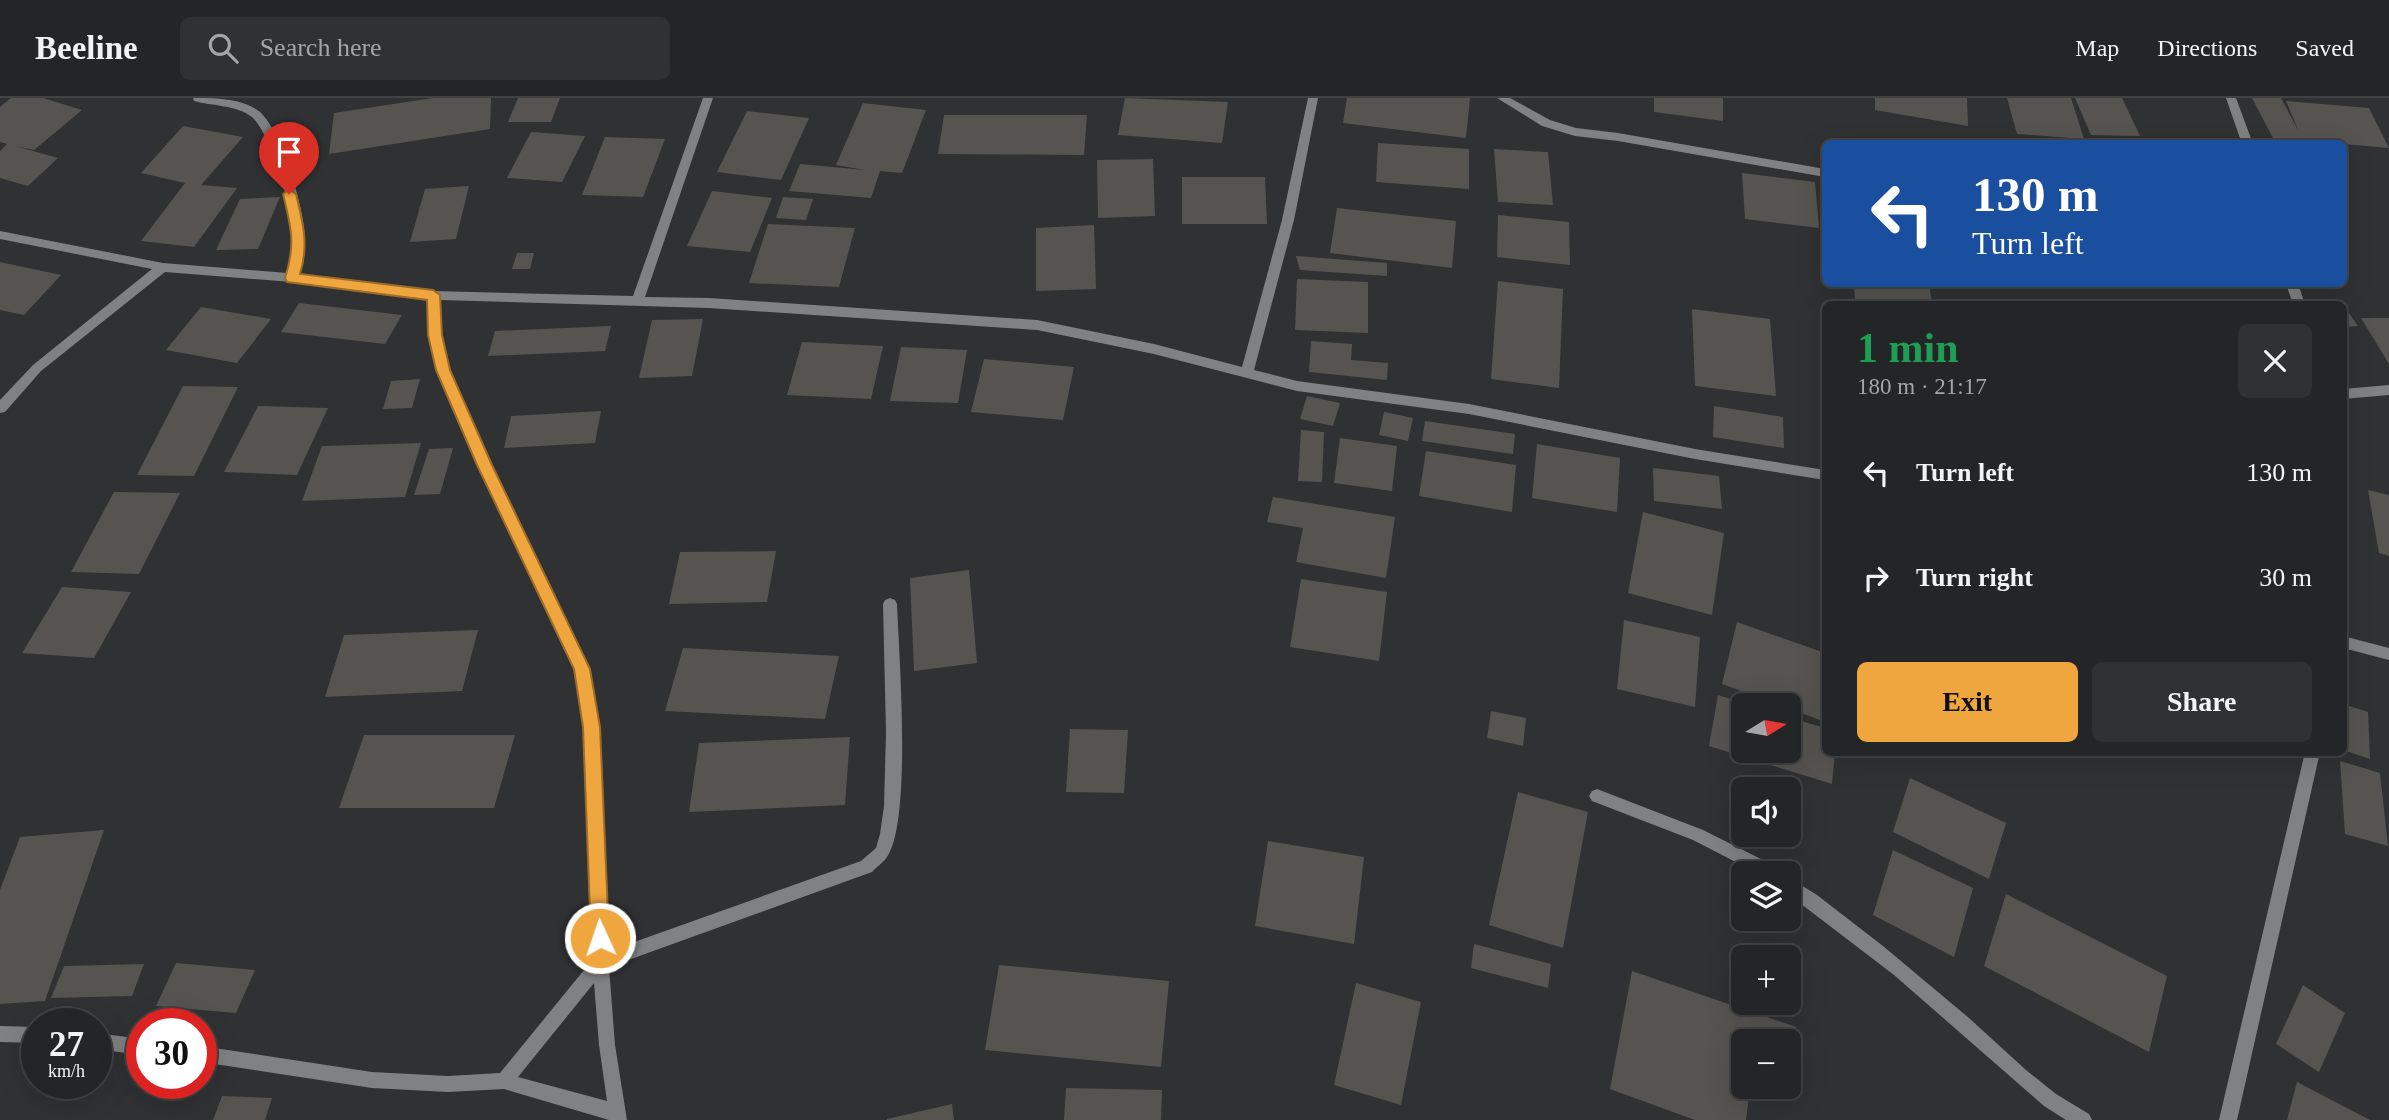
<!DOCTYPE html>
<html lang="en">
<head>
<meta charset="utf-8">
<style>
  :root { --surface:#232526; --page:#2f3132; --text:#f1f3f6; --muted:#a3a5a7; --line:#404243; --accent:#f0a63f }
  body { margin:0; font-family:"Times New Roman",serif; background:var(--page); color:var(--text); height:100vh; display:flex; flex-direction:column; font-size:26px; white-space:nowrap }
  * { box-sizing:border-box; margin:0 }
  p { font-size:23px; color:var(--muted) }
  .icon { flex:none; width:38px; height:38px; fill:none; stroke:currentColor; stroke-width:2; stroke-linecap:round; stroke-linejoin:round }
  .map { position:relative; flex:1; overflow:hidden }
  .details { position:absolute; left:1822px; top:203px; width:525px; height:455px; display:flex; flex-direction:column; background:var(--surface); border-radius:10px; box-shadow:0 7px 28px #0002,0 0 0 2px var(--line) }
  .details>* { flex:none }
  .guide { position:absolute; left:1822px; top:42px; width:525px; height:147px; border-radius:10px; box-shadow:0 7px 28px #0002,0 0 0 2px var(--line); background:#1a4fa0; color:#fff; overflow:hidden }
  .needle { width:46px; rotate:79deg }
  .controls { position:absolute; left:1731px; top:595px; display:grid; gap:14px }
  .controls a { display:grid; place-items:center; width:70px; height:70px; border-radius:10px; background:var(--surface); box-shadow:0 7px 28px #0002,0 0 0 2px var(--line); font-size:35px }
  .speed { position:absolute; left:21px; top:910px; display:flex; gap:14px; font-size:35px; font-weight:700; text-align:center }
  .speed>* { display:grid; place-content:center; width:91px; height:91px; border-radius:50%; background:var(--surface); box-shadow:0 7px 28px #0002,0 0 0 2px var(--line); line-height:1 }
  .speed small { font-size:18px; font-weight:400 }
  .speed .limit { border:10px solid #d22; background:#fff; color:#111 }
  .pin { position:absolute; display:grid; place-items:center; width:60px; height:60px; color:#fff; margin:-72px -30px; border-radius:50% 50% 50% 0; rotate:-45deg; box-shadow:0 0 7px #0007 }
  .pin .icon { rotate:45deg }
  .me { position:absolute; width:77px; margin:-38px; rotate:357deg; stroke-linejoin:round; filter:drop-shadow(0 0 5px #0008) }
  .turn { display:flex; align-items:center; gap:24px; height:147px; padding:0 35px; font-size:32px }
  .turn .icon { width:91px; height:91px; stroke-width:2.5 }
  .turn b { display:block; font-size:49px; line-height:60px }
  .round { display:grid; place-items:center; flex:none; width:74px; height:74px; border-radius:10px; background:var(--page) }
  .overview { display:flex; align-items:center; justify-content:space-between; height:119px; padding:0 35px }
  h1 { font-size:42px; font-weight:700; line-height:52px; color:#1e9e55 }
  .cta { display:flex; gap:14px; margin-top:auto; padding:14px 35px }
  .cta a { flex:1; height:80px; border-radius:10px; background:var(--accent); color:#111; font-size:28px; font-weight:700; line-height:80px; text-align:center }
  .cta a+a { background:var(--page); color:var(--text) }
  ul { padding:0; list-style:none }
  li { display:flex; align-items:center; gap:21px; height:105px; padding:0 35px }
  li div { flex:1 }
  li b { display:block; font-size:26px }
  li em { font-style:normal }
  header { display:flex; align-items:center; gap:42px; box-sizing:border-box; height:98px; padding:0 35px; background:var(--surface); border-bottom:2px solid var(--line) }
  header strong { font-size:33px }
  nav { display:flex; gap:38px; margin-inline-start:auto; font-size:24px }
  .search { width:490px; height:63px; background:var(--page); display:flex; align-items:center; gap:18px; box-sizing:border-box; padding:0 24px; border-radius:10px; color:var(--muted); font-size:26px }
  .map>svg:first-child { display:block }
  .building { fill:#565451 }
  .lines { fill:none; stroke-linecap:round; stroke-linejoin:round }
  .minor { fill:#808182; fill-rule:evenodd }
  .route { fill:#f0a63f; stroke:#9c6c29; stroke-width:2 }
</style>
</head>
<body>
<header>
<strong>Beeline</strong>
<div class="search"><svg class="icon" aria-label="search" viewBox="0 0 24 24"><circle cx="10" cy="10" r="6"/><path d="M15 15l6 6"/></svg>Search here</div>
<nav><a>Map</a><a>Directions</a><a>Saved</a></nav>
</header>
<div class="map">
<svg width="2389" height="1022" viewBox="0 0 2389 1022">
  <rect width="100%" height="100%" fill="#2f3133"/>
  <g class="building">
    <polygon points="11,0 43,0 82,12 34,52 15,48 58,60 28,88 0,80 0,53 7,46 0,44 0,9"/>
    <polygon points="433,0 491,0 490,31 329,56 334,15"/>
    <polygon points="518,0 560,0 551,24 508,24"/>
    <polygon points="1125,0 1228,4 1222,45 1118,37"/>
    <polygon points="1347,0 1470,0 1466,40 1343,25"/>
    <polygon points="1654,0 1723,0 1723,23 1654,14"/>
    <polygon points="1875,0 1967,0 1968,28 1875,12"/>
    <polygon points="2007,0 2071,0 2084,41 2017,36"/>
    <polygon points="2075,0 2122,0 2140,38 2091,37"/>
    <polygon points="2252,0 2281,0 2299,34 2286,3 2369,10 2389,50 2273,40"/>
    <polygon points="863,5 926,12 902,75 880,73 871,100 789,93 800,66 865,72 836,67"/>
    <polygon points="747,13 809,20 781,82 717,74"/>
    <polygon points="944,17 1087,17 1084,57 938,56"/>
    <polygon points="183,28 243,39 201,87 237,90 194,149 141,143 185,85 141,75"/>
    <polygon points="531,34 585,38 562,84 507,80"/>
    <polygon points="605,39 665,41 643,99 582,97"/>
    <polygon points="1378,45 1469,51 1469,91 1376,84"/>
    <polygon points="1494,51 1548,54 1553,107 1498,104"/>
    <polygon points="1153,61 1155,118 1098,120 1097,62"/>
    <polygon points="1742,75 1815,84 1819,130 1745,121"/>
    <polygon points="1182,79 1265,79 1267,126 1182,126"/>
    <polygon points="469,88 456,141 410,144 425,91"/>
    <polygon points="712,93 772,100 750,154 687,148"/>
    <polygon points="280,99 258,151 216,152 240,101"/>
    <polygon points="783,99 813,101 806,122 776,120"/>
    <polygon points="1337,110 1456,123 1452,170 1330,155"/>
    <polygon points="1498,117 1569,124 1570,167 1497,159"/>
    <polygon points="768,126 855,130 839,189 749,185"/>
    <polygon points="1094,127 1096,191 1036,193 1036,130"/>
    <polygon points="517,155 534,155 530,171 512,171"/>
    <polygon points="1296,158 1387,165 1387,178 1300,172"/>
    <polygon points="0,164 61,177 24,217 0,212"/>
    <polygon points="1297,181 1368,184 1368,235 1295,232"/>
    <polygon points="1498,183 1563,191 1559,290 1491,281"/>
    <polygon points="1854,186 1929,186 1932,206 1895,206 1855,201"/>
    <polygon points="299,205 402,217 385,246 281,234"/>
    <polygon points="201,209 271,221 237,265 166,252"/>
    <polygon points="1692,211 1770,221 1776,298 1695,288"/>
    <polygon points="2349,215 2358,228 2343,229 2343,216"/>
    <polygon points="2361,220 2389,220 2389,266"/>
    <polygon points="703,221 692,278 639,280 652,222"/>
    <polygon points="611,228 605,253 488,258 495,233"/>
    <polygon points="1311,243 1352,246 1351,262 1388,265 1387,282 1309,274"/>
    <polygon points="802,244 883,248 871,301 787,297"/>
    <polygon points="901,249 967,252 958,305 890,303"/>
    <polygon points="984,261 1074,269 1063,322 971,314"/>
    <polygon points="420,281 412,310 383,311 391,283"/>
    <polygon points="183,288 238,289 194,378 137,377"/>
    <polygon points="1307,298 1340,305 1333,328 1300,321"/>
    <polygon points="258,308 328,310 297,377 224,374"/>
    <polygon points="1714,308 1783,319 1784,350 1713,339"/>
    <polygon points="601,313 595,345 504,350 511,318"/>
    <polygon points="1384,314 1413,320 1408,343 1379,337"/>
    <polygon points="1425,323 1515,336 1513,356 1422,343"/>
    <polygon points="1301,332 1324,334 1322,384 1298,383"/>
    <polygon points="1340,340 1397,348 1392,393 1334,385"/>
    <polygon points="421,345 405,399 302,403 322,348"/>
    <polygon points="1537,346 1620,360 1617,414 1532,400"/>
    <polygon points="453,350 440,396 414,397 429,351"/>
    <polygon points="1426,353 1516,367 1512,414 1419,398"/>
    <polygon points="1653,370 1719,378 1722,411 1654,403"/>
    <polygon points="2368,392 2389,397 2389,458 2379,455"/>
    <polygon points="114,394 180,395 139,476 71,474"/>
    <polygon points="1273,399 1395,419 1386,480 1296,464 1303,430 1267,424"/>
    <polygon points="1643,414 1724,435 1712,517 1628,495"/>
    <polygon points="776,453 767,504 669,506 680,454"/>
    <polygon points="969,472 977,565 914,573 910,480"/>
    <polygon points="1301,481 1387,494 1379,563 1290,549"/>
    <polygon points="62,489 131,494 94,560 22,555"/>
    <polygon points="1624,522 1700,539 1695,609 1617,591"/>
    <polygon points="1737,524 1825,555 1825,624 1788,610 1788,607 1780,607 1722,586"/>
    <polygon points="478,532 462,593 325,599 344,537"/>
    <polygon points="683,550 839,558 825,621 665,613"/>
    <polygon points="1718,597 1750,607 1743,607 1743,653 1788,653 1788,619 1825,630 1825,654 1835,654 1832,686 1709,648"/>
    <polygon points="2343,606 2368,614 2370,661 2343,652"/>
    <polygon points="1491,613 1526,620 1523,648 1487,640"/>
    <polygon points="1070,631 1128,632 1124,695 1066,694"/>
    <polygon points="364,637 515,637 494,710 339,710"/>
    <polygon points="850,639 845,707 689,714 699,645"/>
    <polygon points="2340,663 2380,675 2388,748 2345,736"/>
    <polygon points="1910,680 2006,725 1989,781 1893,734"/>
    <polygon points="1518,694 1588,714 1563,850 1489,827"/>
    <polygon points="104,732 45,903 0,906 0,792 20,739"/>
    <polygon points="1268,743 1364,759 1354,846 1255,828"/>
    <polygon points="1893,752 1973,790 1954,859 1873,817"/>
    <polygon points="2006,796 2167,878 2149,954 1984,868"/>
    <polygon points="1474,846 1551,866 1548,890 1471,870"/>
    <polygon points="176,865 255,872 236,915 156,908"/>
    <polygon points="144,866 132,898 51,900 64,868"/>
    <polygon points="999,867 1169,883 1161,969 985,952"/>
    <polygon points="1632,873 1796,929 1790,972 1788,943 1743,943 1743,989 1750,989 1746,1022 1695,1022 1610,991"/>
    <polygon points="1356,885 1421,904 1401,1007 1334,987"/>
    <polygon points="2303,887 2345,915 2319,974 2276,946"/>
    <polygon points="2297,984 2370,1022 2287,1022"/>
    <polygon points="1066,990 1162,992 1161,1022 1064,1022"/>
    <polygon points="222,998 272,1000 265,1022 213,1022"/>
    <polygon points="952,1006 954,1022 887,1022 887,1021"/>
  </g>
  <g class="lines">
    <g class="minor">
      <path d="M193,0C214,0 243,0 260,14C282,34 304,110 305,139C305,152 302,164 299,176L433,193L633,198L703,0H713L645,199L709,200L1037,222L1154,246L1242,269L1282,122L1308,0H1318L1294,122L1254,272L1297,283L1469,306L1695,351L1825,372V382L1695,361L1469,316L1297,293L1154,256L1037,232L709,210L439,202L441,237L449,272L491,367L589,571L598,629L609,853L861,763L876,750L880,736L884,708L886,635L883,506L885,502L890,500L895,502L897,506C899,556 912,723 887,759C883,765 876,769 872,774L609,869L615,947L627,1022H609L504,991L448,994L372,990L201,964V948L372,974L448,978L500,975L593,861L584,629L575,571L477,367L437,272L429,237L427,201L292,184L165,174L41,273L5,314L0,315V302L33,267L152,171L0,141V133L163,165L287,175C291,163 294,150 293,137C291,110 272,37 252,19C237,7 212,8 194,3ZM594,885L599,947L607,1003L518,979Z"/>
      <polygon points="1497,0 1510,0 1550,22 1576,30 1618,35 1825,71 1825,79 1618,43 1575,38 1542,28"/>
      <polygon points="2226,0 2236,0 2253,46 2242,46"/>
      <polygon points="2286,186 2298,186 2305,206 2293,206"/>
      <polygon points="2389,287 2389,297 2343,301 2343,291"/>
      <polygon points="2343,538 2389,550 2389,562 2343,550"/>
      <polygon points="2305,654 2320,654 2237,1022 2219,1022"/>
      <polygon points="1597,691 1703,732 1779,770 1781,775 1757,775 1693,742 1592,703 1589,698 1592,693"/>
      <polygon points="1788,779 1817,797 1883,848 1969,920 2026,972 2056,996 2089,1016 2092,1022 2066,1022 2044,1008 1894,877 1788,796"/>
      <polygon points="0,928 37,929 37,945 0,944"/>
      <polygon points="96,935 142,941 142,957 96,951"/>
    </g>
  </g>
  <path class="route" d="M289,91L296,96C303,125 309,147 300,176L433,192L440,197L442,237L450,272L492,367L590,571L600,629L609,840L607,847L600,849L594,847L591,840L583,629L574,571L477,367L436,272L428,237L427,202L287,184L285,180C296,146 291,129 283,96Z"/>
</svg>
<div class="controls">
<a><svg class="needle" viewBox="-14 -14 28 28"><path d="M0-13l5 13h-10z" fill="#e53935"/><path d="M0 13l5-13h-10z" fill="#a3a5a7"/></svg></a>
<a><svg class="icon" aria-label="sound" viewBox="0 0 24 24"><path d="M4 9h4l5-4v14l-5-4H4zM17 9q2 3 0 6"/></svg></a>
<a><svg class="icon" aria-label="layers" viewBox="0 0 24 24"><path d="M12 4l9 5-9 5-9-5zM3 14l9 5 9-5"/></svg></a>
<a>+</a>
<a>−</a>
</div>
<div class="speed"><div>27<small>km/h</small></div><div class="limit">30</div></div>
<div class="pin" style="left:289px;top:96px;background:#d93025"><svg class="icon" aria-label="arrive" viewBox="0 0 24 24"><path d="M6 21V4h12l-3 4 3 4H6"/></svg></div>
<svg class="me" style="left:600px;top:840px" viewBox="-20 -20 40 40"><circle r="17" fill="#f0a63f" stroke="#fff" stroke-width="3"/><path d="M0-11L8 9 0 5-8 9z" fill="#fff"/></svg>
<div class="guide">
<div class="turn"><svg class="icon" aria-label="left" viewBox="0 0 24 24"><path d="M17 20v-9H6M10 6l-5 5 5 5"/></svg><div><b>130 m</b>Turn left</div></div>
</div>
<section class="details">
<div class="overview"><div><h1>1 min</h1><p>180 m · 21:17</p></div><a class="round"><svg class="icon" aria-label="close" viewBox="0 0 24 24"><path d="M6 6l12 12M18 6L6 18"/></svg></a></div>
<ul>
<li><svg class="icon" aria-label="left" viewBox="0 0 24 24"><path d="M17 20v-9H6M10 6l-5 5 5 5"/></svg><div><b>Turn left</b></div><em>130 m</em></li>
<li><svg class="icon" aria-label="right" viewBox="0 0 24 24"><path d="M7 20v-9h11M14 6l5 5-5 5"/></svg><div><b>Turn right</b></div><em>30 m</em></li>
</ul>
<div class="cta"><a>Exit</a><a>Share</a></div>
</section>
</div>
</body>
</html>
